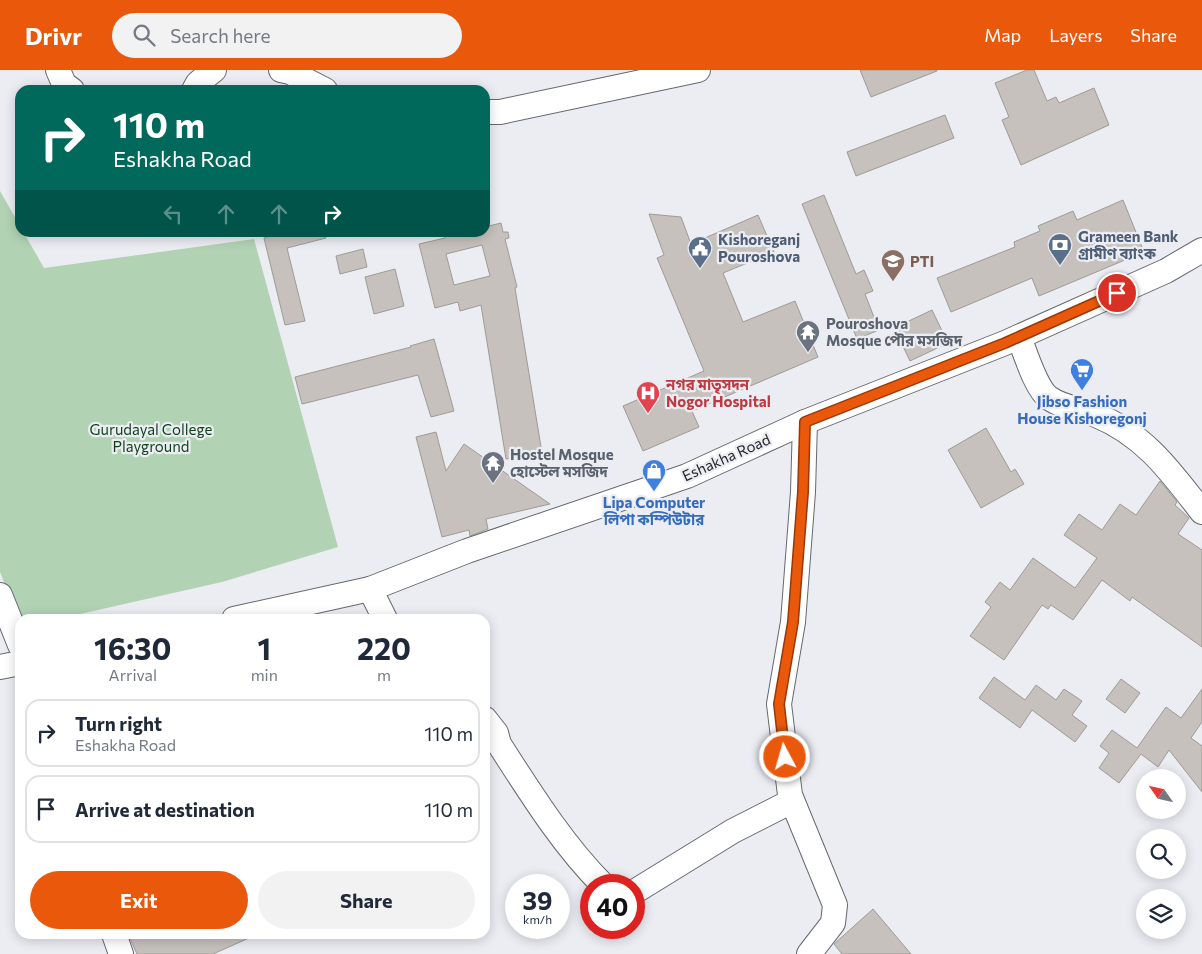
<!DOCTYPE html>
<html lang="en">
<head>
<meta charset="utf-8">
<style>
  :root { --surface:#fff; --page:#f2f2f3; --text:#1f2937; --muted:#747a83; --line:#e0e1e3; --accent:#ea580c }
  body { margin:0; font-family:Commissioner,"Noto Sans Bengali",sans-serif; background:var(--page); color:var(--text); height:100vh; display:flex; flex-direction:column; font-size:19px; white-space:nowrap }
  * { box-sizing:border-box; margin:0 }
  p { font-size:16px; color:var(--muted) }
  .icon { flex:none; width:28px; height:28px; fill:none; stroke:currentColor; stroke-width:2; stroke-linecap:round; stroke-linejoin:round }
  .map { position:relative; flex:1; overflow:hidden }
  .panel { position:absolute; left:15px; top:544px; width:475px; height:325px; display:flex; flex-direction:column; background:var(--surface); border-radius:15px; box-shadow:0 2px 12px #0003 }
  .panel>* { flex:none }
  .banner { position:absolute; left:15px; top:15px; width:475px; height:152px; border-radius:15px; box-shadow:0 2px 12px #0003; background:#00695c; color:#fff; overflow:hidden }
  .needle { width:32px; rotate:304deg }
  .tools { position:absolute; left:1136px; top:699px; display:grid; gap:10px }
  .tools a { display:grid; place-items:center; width:50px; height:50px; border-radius:50%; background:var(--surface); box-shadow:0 2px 12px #0003; font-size:25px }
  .speed { position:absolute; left:505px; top:804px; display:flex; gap:10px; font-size:25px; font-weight:700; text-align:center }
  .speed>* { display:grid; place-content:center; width:65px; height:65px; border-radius:50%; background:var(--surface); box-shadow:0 2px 12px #0003; line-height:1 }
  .speed small { font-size:12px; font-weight:400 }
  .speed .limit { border:8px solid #d22; background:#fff; color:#111 }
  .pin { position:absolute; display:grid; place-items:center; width:42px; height:42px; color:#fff; margin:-21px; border:2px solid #fff; border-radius:50%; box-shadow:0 1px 5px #0007 }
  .me { position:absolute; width:55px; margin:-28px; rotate:354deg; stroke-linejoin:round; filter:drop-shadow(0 0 4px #0008) }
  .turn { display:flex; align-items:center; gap:18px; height:105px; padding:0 15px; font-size:22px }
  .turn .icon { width:65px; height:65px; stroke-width:2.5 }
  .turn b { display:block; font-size:35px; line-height:42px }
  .lanes { display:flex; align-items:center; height:48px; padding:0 15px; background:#0003; justify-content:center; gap:25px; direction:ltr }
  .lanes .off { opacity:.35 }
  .eta { display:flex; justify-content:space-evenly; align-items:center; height:85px; text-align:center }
  .eta b { font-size:30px; font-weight:700; line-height:35px }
  .cta { display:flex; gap:10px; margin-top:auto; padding:10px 15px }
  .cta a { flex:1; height:58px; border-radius:30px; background:var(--accent); color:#fff; font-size:20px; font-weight:700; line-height:58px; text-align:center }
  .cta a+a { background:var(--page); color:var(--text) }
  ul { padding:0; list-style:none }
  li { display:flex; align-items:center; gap:15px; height:68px; margin:0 10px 8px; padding:0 5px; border:2px solid var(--line); border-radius:15px }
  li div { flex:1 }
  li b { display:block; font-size:19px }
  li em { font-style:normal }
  header { display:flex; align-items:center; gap:30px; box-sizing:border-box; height:70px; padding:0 25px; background:var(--accent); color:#fff }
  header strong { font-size:24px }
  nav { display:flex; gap:28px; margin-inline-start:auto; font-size:18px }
  .search { width:350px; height:45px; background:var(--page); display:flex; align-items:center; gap:12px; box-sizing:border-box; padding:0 18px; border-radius:28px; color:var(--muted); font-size:19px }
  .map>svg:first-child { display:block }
  .green { fill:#b1d3b4 }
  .building { fill:#c6c1bd; stroke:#9f9a95; fill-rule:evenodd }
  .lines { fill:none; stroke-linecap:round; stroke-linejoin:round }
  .minor-casing { stroke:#67686e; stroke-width:26 }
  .minor { stroke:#fff; stroke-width:24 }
  .route-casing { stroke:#983908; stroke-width:12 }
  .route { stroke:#ea580c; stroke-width:9 }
  .labels { text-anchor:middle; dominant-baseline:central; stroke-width:4.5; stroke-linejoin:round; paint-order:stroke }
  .service-label { font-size:15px; font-weight:bold; fill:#4e5e75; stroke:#ebedf3; text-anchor:start }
  .education-label { font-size:15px; font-weight:bold; fill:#785e54; stroke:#ebedf3; text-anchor:start }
  .worship-label { font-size:15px; font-weight:bold; fill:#5b616d; stroke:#ebedf3; text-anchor:start }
  .health-label { font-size:15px; font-weight:bold; fill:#be3a42; stroke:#ebedf3; text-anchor:start }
  .shop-label { font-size:15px; font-weight:bold; fill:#366cbe; stroke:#ebedf3 }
  .park-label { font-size:15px; fill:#0d3f18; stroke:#ebedf3 }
  .street-label { font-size:15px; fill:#252628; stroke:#ebedf3 }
</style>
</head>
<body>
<header>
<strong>Drivr</strong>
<div class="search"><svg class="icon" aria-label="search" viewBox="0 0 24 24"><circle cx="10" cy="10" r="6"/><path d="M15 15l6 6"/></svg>Search here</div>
<nav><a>Map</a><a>Layers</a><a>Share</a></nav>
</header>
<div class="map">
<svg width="1202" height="884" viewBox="0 0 1202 884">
  <rect width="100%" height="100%" fill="#ebedf3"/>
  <polygon class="green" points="0,121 20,156 20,162 24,163 44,198 254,169 338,477 222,512 58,549 20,549 20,552 0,502"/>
  <g class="building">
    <polygon points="860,0 937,0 937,1 871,27"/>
    <polygon points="1027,0 1034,0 1047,31 1056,27 1059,33 1094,18 1109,55 1021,95 1002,50 1009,47 995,13"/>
    <polygon points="945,45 954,68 856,106 847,82"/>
    <polygon points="824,125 856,204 864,200 873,221 865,224 879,260 857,269 802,134"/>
    <polygon points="1123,130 1144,182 1039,226 1032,208 951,242 937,208 1015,177 1014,172 1040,161 1038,156 1073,141 1077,150"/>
    <polygon points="649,144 681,147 691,174 758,145 774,182 723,203 743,252 795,231 818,287 692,341 699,357 643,381 623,336 704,301 657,188 664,185"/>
    <path d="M501,153L503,162H508L509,168L505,169L517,217L515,218L542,383L506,389L481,235L460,241L458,232L435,238L419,174L445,168L444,162H485V157ZM482,175L490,206L454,215L446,184Z"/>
    <polygon points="285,162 325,162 326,168 287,178 305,251 285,255 264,168"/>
    <polygon points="363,179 367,197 340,204 336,186"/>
    <polygon points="395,199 404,236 374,244 365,207"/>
    <polygon points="932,240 948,273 910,291 894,258"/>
    <polygon points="434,269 454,341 431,347 418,305 302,334 295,307 411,277 410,276"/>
    <polygon points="986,358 1011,402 1015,399 1024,414 981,438 948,380"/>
    <polygon points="436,362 446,401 464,374 550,434 486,449 488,459 470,466 469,460 442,467 416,367"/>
    <polygon points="1160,411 1177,432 1175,435 1189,448 1178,464 1202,480 1202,577 1132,527 1130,531 1102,510 1073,550 1051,535 1048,539 1042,535 1004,590 970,566 991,537 985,532 1000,512 1010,520 1033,488 1075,518 1097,488 1064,465 1079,444 1102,460 1120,434 1136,445"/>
    <polygon points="994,607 1025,630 1036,615 1056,630 1064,619 1082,631 1072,645 1087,656 1075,672 1032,640 1020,658 979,628"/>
    <polygon points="1121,609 1140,623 1125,643 1106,629"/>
    <polygon points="1202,619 1202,652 1191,668 1202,676 1202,722 1169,680 1158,697 1141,684 1119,713 1099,698 1109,683 1100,676 1112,660 1137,678 1166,637 1181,648"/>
    <polygon points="873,839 911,884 842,884 834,874"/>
    <polygon points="128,864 258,864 213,884 137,884"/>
  </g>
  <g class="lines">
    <g class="minor-casing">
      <g id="minor">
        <polyline points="58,0 64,14 72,20"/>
        <polyline points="281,0 290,2 325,20"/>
        <polyline points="194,20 198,13 214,0"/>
        <polyline points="485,42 500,42 698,0"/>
        <path d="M1019,267C1025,282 1036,319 1049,328C1063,338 1081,339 1096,345C1145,365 1171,402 1202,442"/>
        <polyline points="805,352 803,422 793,552 779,634 790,725 835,835 833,853 809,884"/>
        <polyline points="370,519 385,549"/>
        <polyline points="0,525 20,575"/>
        <polyline points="234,549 370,519 467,481 687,406 805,352 1005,273 1166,201 1202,180"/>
        <polyline points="0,597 20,593"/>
        <path d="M485,649L496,663L499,674C530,722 562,774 603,815"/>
        <polyline points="634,822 733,761 792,731"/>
        <polyline points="114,864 121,884"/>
      </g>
    </g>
    <use href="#minor" class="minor"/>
  </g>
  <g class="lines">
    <g class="route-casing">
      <polyline id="route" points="785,687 779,634 793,552 803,422 805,352 1005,273 1117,223"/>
    </g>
    <use href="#route" class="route"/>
  </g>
  <defs>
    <g id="bank-pin" transform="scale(1.25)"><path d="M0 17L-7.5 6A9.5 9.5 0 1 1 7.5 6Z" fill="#5c6f8a" stroke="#ebedf3"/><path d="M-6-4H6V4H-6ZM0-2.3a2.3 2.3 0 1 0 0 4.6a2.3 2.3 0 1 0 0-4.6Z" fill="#fff"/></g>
    <g id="civic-pin" transform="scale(1.25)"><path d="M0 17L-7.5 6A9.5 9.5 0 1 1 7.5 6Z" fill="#5c6f8a" stroke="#ebedf3"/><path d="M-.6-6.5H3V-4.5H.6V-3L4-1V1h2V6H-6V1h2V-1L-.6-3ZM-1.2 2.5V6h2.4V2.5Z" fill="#fff"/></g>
    <g id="school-pin" transform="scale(1.25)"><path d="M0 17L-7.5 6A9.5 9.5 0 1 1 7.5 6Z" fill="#8d6e63" stroke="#ebedf3"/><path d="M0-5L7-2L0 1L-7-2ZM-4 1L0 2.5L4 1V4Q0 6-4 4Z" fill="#fff"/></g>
    <g id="temple-pin" transform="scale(1.25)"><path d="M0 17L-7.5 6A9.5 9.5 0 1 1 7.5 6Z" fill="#6b7280" stroke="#ebedf3"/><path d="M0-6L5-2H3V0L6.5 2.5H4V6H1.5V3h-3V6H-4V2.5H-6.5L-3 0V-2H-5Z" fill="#fff"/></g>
    <g id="supermarket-pin" transform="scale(1.25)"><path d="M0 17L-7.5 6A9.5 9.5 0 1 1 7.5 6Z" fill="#3f7fe0" stroke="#ebedf3"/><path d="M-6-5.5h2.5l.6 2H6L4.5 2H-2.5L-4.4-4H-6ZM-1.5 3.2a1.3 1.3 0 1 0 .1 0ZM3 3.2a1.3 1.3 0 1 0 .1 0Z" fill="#fff"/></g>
    <g id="hospital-pin" transform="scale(1.25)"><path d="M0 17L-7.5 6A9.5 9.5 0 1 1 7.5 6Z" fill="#e0444e" stroke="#ebedf3"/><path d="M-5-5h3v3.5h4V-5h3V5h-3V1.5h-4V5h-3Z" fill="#fff"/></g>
    <g id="shop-pin" transform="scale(1.25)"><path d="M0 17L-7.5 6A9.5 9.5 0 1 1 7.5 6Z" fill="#3f7fe0" stroke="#ebedf3"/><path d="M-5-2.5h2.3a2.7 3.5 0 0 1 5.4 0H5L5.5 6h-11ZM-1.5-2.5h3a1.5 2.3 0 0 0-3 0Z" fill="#fff"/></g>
  </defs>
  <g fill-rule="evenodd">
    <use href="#bank-pin" x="1060" y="175"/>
    <use href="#civic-pin" x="700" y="178"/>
    <use href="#school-pin" x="893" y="191"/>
    <use href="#temple-pin" x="808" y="262"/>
    <use href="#supermarket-pin" x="1082" y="300"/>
    <use href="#hospital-pin" x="648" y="323"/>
    <use href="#temple-pin" x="493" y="393"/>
    <use href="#shop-pin" x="654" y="401"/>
  </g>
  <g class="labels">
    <g class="service-label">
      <text x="1078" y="166">Grameen Bank<tspan x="1078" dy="17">গ্রামীণ ব্যাংক</tspan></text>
      <text x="718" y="169">Kishoreganj<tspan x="718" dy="17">Pouroshova</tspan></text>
    </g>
    <g class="education-label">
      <text x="910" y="191">PTI</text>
    </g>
    <g class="worship-label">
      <text x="826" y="253">Pouroshova<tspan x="826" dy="17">Mosque পৌর মসজিদ</tspan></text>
      <text x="510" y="384">Hostel Mosque<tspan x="510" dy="17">হোস্টেল মসজিদ</tspan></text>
    </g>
    <g class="health-label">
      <text x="666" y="314">নগর মাতৃসদন<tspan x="666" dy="17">Nogor Hospital</tspan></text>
    </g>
    <g class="shop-label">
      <text x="1082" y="331">Jibso Fashion<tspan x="1082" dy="17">House Kishoregonj</tspan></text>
      <text x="654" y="432">Lipa Computer<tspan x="654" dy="17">লিপা কম্পিউটার</tspan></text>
    </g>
    <g class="park-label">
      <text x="151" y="359">Gurudayal College<tspan x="151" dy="17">Playground</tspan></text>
    </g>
    <g class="street-label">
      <text transform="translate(726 387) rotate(-24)">Eshakha Road</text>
    </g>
  </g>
</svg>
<div class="tools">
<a><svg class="needle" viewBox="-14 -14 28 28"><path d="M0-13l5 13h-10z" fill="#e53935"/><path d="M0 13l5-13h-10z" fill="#747a83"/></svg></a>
<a><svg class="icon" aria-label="search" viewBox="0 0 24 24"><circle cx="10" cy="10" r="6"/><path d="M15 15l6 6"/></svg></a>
<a><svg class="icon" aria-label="layers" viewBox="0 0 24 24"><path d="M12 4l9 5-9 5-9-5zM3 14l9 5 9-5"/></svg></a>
</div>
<div class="speed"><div>39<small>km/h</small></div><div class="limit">40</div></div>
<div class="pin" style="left:1117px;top:223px;background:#d93025"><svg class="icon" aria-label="arrive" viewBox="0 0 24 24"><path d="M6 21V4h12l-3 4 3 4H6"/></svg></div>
<svg class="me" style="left:785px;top:687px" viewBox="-20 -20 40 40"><circle r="17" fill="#ea580c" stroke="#fff" stroke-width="3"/><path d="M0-11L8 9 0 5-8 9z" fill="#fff"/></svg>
<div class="banner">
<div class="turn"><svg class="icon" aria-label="right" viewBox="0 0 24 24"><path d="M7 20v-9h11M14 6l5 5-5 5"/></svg><div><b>110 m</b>Eshakha Road</div></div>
<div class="lanes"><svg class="icon off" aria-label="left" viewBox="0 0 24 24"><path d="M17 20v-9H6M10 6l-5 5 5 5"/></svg><svg class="icon off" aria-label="ahead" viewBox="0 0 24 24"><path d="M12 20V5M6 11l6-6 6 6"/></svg><svg class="icon off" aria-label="ahead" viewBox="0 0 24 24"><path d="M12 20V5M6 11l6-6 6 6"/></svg><svg class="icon" aria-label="right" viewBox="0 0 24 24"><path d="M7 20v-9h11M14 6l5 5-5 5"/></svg></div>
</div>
<section class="panel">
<div class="eta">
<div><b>16:30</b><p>Arrival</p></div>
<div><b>1</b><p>min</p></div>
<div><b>220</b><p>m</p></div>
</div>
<ul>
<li><svg class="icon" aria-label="right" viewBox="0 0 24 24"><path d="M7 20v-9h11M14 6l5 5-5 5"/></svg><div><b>Turn right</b><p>Eshakha Road</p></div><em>110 m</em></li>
<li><svg class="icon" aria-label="arrive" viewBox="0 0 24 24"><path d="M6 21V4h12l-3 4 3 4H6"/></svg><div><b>Arrive at destination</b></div><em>110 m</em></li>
</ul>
<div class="cta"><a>Exit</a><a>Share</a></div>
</section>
</div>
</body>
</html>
